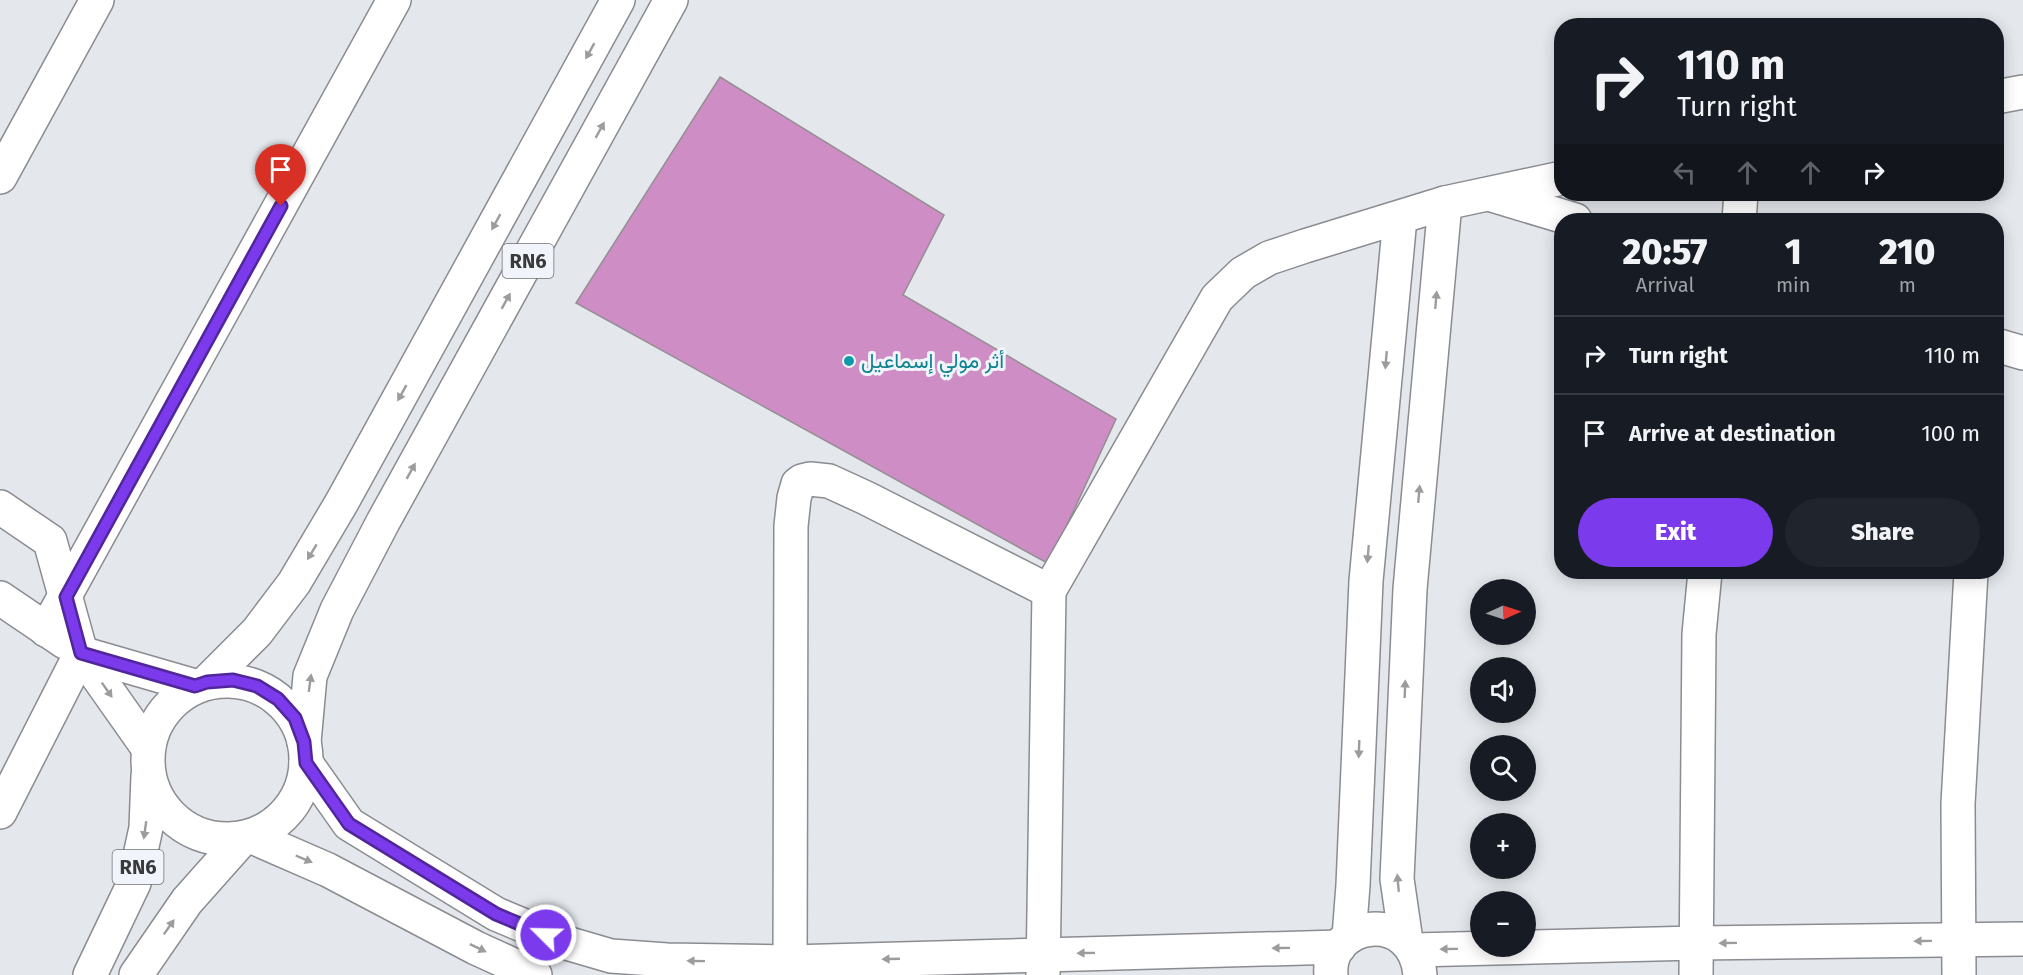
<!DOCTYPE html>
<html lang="en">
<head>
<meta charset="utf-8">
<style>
  :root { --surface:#171b24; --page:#20242c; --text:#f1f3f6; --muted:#9ea1a6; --line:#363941; --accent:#7c3aed }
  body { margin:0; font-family:"Fira Sans",Vazirmatn,sans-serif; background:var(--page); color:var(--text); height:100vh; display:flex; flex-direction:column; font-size:22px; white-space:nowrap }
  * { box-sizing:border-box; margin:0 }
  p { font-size:20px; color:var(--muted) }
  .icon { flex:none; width:33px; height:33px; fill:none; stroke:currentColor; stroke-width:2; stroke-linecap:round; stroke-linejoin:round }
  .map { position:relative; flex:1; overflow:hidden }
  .details { position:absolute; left:1554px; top:213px; width:450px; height:366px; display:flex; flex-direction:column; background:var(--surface); border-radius:24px; box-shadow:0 3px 15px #0003 }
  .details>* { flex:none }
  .guide { position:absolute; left:1554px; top:18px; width:450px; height:183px; border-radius:24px; box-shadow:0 3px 15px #0003; background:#171b24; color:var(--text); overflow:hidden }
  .needle { width:39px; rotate:87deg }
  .fabs { position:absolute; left:1470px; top:579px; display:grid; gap:12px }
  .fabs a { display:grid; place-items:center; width:66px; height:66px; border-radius:50%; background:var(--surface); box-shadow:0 3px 15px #0003; font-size:30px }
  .pin { position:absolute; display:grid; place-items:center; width:51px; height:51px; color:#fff; margin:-62px -26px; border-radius:50% 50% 50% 0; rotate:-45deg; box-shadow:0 0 6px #0007 }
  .pin .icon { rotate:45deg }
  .me { position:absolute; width:66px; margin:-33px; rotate:293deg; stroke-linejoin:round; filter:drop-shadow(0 0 4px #0008) }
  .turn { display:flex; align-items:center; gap:21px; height:126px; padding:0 24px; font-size:27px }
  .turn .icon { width:78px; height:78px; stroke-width:2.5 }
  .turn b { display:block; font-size:42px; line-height:51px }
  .lanes { display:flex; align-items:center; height:57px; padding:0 24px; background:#0003; justify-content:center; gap:30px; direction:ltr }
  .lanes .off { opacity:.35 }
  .eta { display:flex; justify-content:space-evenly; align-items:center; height:102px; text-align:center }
  .eta b { font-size:36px; font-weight:800; line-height:42px }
  .primary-button { display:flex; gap:12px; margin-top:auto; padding:12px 24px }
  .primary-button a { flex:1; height:69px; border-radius:36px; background:var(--accent); color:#fff; font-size:24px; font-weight:800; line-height:69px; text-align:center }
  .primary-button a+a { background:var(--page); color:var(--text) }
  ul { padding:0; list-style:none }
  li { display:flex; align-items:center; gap:18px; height:78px; padding:0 24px; border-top:2px solid var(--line) }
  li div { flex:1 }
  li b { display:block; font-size:22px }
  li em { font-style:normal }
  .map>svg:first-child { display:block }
  .building { fill:#ce8ec5; stroke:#948e93; stroke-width:1.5 }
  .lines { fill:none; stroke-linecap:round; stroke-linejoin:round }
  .minor-casing { stroke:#8a8c92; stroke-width:36 }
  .highway-casing { stroke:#8a8c92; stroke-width:36 }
  .minor { stroke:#fff; stroke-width:33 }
  .highway { stroke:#fff; stroke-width:33 }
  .oneway { fill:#9c9c9d }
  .route-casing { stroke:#51269a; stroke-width:15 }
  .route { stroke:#7c3aed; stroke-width:10 }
  .culture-dot { fill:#0f9aa8; stroke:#f1f4fa; stroke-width:2 }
  .labels { text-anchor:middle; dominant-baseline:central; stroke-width:6; stroke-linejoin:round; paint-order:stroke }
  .shield { fill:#f1f4fa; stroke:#707174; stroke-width:1.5 }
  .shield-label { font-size:20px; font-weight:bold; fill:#38393b }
  .culture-label { font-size:21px; fill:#0d838f; stroke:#f1f4fa; text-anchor:start }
</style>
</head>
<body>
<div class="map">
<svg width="2023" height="975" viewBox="0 0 2023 975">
  <rect width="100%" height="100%" fill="#e4e7ec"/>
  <polygon class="building" points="720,77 944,215 903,295 1116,419 1049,564 576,303"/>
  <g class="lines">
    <g class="minor-casing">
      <g id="minor">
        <polyline points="1996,97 2023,92"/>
        <polyline points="0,177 97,0"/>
        <polyline points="1492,195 1575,220"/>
        <polyline points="1739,220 1741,194"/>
        <polyline points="1996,345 2023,353"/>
        <polyline points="0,507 50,541 81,653 0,812"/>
        <polyline points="0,598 65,642"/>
        <polyline points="46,630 394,0"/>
        <polyline points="148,748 81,653 195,686"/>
        <polyline points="306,763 349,824 496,914 563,942 611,956 667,960 790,962 1339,947"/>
        <polyline points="250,836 328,870 476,948 535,975"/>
        <polyline points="1349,937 1353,885 1366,581 1400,218"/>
        <polyline points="1406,941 1397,879 1410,589 1445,203"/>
        <polyline points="1413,950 1696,943 2023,939"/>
        <polyline points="790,975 791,526 794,498 798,484 802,481 810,479 829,481 866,498 1049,591"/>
        <polyline points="1043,975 1049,591 1217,298 1243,273 1269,258 1305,246 1445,203 1562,178"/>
        <path d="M1331,975C1326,921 1414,907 1420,975"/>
        <polyline points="1696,975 1699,634 1705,572"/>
        <polyline points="1959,975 1958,804 1971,572"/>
      </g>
    </g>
    <g class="highway-casing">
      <g id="highway">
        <circle cx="227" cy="760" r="79"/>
        <polyline points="207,682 257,632 294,583 342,502 618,0"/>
        <polyline points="304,742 310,676 337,610 383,522 671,0"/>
        <polyline points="90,975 134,883 146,828 148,776"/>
        <polyline points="136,975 187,901 243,838"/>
      </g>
    </g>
    <use href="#minor" class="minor"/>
    <use href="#highway" class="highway"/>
  </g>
  <defs><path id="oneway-solid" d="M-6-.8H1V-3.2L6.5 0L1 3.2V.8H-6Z" transform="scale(1.5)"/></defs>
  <g class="oneway">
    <use href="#oneway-solid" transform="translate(590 51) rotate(119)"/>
    <use href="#oneway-solid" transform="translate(600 130) rotate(-61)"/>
    <use href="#oneway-solid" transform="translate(496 222) rotate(119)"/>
    <use href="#oneway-solid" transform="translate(1436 300) rotate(-85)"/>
    <use href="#oneway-solid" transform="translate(506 301) rotate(-61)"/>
    <use href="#oneway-solid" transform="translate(1386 360) rotate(95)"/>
    <use href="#oneway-solid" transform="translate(402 393) rotate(119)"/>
    <use href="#oneway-solid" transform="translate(411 471) rotate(-61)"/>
    <use href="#oneway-solid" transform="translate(1419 494) rotate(-85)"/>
    <use href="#oneway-solid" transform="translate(312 552) rotate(121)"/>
    <use href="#oneway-solid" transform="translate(1368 554) rotate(95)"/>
    <use href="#oneway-solid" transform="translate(310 683) rotate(-82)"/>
    <use href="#oneway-solid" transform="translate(1405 689) rotate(-88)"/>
    <use href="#oneway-solid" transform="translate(107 690) rotate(55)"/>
    <use href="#oneway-solid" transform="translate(1359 749) rotate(92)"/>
    <use href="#oneway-solid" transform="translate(145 830) rotate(98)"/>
    <use href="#oneway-solid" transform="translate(304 859) rotate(23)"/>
    <use href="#oneway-solid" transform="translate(1398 883) rotate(-95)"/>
    <use href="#oneway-solid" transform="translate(169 927) rotate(-55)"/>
    <use href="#oneway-solid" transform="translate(1923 941) rotate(179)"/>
    <use href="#oneway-solid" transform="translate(1728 943) rotate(179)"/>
    <use href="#oneway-solid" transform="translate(478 948) rotate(26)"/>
    <use href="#oneway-solid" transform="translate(1281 948) rotate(179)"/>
    <use href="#oneway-solid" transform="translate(1449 949) rotate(179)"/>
    <use href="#oneway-solid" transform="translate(1086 953) rotate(179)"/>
    <use href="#oneway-solid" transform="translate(891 959) rotate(178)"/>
    <use href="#oneway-solid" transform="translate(696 961) rotate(-179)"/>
  </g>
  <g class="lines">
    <g class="route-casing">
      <polyline id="route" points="281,206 66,597 81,653 195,686 207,682 233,680 257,686 278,699 295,718 304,742 306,763 349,824 496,914 546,935"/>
    </g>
    <use href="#route" class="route"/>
  </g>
  <circle class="culture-dot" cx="849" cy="361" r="6"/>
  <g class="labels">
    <g class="shield">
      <rect x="502.5" y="244" width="51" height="34" rx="4.5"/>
      <rect x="112.5" y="850" width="51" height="34" rx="4.5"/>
    </g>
    <g class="shield-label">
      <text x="528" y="261">RN6</text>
      <text x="138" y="867">RN6</text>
    </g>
    <g class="culture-label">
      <text x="861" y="361">أثر مولي إسماعيل</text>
    </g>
  </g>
</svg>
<div class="fabs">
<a><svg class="needle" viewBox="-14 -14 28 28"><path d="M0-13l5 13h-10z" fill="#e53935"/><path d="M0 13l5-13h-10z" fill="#9ea1a6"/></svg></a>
<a><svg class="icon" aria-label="sound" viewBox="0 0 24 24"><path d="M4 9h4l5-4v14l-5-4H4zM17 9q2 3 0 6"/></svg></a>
<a><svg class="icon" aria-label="search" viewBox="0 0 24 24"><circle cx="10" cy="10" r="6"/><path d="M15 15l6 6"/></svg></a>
<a>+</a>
<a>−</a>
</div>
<div class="pin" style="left:281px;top:206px;background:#d93025"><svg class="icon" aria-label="arrive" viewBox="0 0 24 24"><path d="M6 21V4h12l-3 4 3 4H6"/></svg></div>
<svg class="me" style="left:546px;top:935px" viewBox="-20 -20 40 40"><circle r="17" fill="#7c3aed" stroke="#fff" stroke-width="3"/><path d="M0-11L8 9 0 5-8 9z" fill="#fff"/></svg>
<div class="guide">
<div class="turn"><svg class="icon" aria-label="right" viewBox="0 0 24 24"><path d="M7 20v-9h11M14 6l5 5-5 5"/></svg><div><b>110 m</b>Turn right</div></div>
<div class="lanes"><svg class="icon off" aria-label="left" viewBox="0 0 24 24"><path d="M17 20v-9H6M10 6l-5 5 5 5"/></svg><svg class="icon off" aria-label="ahead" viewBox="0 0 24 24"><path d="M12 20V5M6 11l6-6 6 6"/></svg><svg class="icon off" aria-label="ahead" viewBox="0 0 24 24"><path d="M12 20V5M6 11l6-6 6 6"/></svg><svg class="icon" aria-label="right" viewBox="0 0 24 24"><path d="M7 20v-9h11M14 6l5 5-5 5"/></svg></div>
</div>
<section class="details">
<div class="eta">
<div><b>20:57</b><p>Arrival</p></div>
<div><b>1</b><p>min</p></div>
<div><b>210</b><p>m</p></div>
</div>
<ul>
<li><svg class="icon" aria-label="right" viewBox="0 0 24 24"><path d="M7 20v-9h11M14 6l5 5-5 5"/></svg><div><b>Turn right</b></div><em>110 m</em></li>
<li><svg class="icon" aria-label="arrive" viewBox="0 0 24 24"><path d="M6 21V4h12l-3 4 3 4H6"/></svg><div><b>Arrive at destination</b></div><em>100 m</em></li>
</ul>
<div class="primary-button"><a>Exit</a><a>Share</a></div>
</section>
</div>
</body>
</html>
